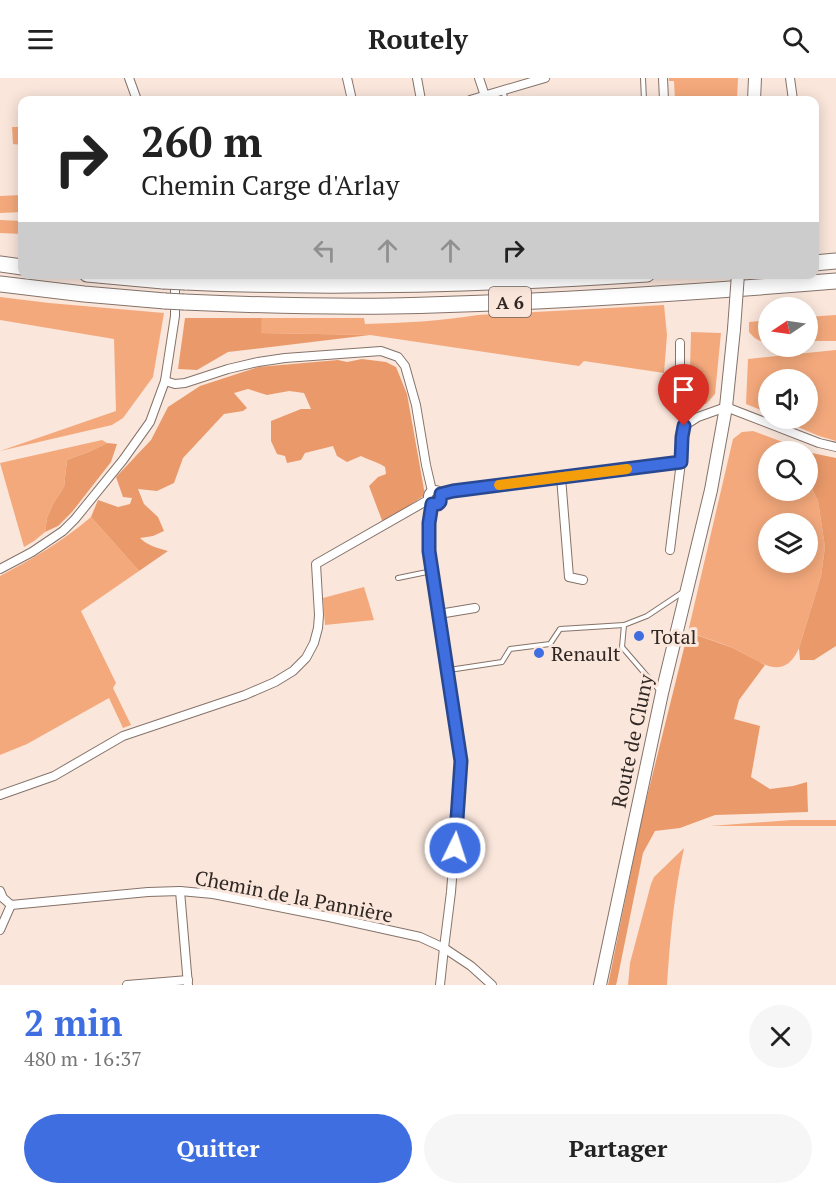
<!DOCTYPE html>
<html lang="fr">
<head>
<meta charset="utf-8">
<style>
  :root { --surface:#fff; --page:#f6f6f6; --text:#222; --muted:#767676; --accent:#3e6edf }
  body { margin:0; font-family:"PT Serif",serif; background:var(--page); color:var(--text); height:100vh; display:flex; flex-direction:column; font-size:22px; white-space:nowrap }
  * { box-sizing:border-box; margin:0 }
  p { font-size:20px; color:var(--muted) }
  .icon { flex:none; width:33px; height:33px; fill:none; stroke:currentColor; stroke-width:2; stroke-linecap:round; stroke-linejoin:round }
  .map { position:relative; height:907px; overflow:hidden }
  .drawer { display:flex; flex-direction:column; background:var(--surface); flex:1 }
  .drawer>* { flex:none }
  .banner { position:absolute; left:18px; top:18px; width:801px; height:183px; border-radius:12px; box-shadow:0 3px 15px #0003; background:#fff; color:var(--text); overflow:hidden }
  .needle { width:39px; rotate:257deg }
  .buttons { position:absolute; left:758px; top:219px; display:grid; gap:12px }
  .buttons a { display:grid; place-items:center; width:60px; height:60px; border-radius:50%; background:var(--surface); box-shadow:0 3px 15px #0003; font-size:30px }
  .pin { position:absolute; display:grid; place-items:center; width:51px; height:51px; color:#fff; margin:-62px -26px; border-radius:50% 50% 50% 0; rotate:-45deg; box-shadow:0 0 6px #0007 }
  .pin .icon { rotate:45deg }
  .me { position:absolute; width:66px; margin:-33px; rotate:4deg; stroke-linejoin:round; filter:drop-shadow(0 0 4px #0008) }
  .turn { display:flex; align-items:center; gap:21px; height:126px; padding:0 24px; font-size:27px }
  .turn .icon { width:78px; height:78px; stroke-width:2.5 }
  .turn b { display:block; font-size:42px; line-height:51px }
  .lanes { display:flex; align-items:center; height:57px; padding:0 24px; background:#0003; justify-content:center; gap:30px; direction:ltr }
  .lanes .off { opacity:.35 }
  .round { display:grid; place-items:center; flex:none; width:63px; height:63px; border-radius:32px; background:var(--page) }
  .summary { display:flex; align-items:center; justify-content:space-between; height:102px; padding:0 24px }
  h1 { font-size:36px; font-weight:800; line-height:45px; color:var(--accent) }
  .primary-button { display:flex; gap:12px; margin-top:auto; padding:12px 24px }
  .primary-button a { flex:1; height:69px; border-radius:36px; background:var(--accent); color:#fff; font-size:24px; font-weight:800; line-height:69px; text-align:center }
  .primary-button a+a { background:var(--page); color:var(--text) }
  header { display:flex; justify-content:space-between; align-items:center; height:78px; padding:0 24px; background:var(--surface); font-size:27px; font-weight:800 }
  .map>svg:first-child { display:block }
  .green { fill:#f4a97c; fill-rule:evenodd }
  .forest { fill:#ea9a6a }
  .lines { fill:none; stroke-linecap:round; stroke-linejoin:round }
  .lane-casing { stroke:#85736a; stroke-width:6 }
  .street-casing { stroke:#85736a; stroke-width:10 }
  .secondary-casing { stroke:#85736a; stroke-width:14 }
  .highway-casing { stroke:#85736a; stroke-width:17 }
  .lane { stroke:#fff; stroke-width:4 }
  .street { stroke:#fff; stroke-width:8 }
  .secondary { stroke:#fff; stroke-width:12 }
  .highway { stroke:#fff; stroke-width:15 }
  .secondary-bridge-casing { stroke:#85736a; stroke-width:14; stroke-linecap:butt }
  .highway-bridge-casing { stroke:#85736a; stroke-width:17; stroke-linecap:butt }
  .secondary-bridge { stroke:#fff; stroke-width:12 }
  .highway-bridge { stroke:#fff; stroke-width:15 }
  .route-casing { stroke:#284891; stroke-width:15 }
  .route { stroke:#3e6edf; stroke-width:10 }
  .slow { stroke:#f59e0b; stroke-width:10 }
  .poi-dot { fill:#3e6edf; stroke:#fae6db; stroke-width:2 }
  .labels { text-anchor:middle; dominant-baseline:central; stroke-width:6; stroke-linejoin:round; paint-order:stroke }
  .shield { fill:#fae6db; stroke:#6c605a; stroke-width:1.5 }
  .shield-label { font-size:18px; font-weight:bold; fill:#2f2723 }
  .poi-label { font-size:20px; fill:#2f2723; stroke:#fae6db; text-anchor:start }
  .street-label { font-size:20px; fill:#2f2723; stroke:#fae6db }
</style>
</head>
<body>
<header><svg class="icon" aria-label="menu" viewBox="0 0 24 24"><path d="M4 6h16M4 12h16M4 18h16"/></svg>Routely<svg class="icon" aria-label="search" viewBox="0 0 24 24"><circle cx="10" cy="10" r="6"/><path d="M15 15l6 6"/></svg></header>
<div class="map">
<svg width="836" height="907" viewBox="0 0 836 907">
  <rect width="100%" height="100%" fill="#fae6db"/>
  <g class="green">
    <polygon points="669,0 738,0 737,22 675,22 674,3 669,3"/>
    <polygon points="12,49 22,49 22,67 13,66"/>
    <polygon points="22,117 22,134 0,135 0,118"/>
    <polygon points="0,142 22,143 22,156 0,155"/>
    <polygon points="0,219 49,225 164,235 153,299 123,340 112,347 0,373 116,333 114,261 0,242"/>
    <path d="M664,227L667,257L664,295L584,283L579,288L370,257L260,255L262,240H364L365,246C403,245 441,243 478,237Z"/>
    <polygon points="836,237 836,263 807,263 807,239"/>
    <path d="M768,242V264C759,264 755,261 749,254V244Z"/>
    <polygon points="691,254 721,255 715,316 706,326 689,326"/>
    <polygon points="836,272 836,363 819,358 779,341 807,340 807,302 768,302 768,335 746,326 748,281"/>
    <path d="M753,353L812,375L807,399V374H768V412H807V401L818,423L825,469L821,498L799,570C783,607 757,581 733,570C718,564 703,559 688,554L733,361L742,354ZM768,446H807V484H768Z"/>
    <polygon points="102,362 107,365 91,373 67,382 64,409 53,426 47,440 45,454 34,463 24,469 0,385"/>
    <path d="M91,439L139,493L81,533L116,605L113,610L131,647L123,650L109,620L27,666L0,677V498C32,481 63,463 91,439Z"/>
    <polygon points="364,509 374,542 325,547 323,520"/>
    <polygon points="792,742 836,742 836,748 710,748"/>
    <path d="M684,770C674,815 670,861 667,907H628L630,885L651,806L654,799Z"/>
  </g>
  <g class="forest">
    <polygon points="185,240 262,240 261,255 370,257 228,274 197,292 178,291"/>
    <path d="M362,281L386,284L396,289L407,316L425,417L383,445L369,408L378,399L386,396L385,389C378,384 369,382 361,378L347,384L337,378L333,368L305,375L301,382L287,385L285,378L277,376L271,363V343L301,331H311L304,315L289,313L267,317L248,311L234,315L247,330L243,333L224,336L183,380L174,405L157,413L138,411L144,426L158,439L164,453L153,458L140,460C148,468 158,470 168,473L139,493L91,439L98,422L118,429L130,426L132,420L123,419L116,399L151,362L168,329L200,308L258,289L338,282L347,284Z"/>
    <polygon points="107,365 117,366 111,384 72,434 58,448 45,454 47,440 53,426 64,409 67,382 91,373"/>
    <polygon points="812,375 836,380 836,568 814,582 800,582 799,570 821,498 825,469 818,423 807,401"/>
    <polygon points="688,554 733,570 765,587 739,622 734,641 760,648 751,699 770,711 793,708 807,704 808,734 715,737 680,750 655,753 643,775 617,903 616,907 608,907 642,739"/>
  </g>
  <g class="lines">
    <g class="lane-casing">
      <g id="lane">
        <polyline points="643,0 644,22"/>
        <polyline points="503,13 506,22"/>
        <polyline points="398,500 432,493"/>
        <polyline points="624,547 622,569 659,612"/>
        <polyline points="449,592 502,584 510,571 550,566 560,551 624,547 647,538 683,514"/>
      </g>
    </g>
    <g class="street-casing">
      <g id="street">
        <polyline points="129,0 137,22"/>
        <polyline points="347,0 352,22"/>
        <polyline points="417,0 421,22"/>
        <polyline points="479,0 485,18"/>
        <polyline points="663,0 664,22"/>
        <polyline points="790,0 793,22"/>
        <polyline points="470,22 545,0"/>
        <polyline points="680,265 680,301 684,348"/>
        <polyline points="165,303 175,306 185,305 228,291 258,284 285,280 381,273 398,279 405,288 416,327 426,387 432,413"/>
        <polyline points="561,399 569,499 583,502"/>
        <circle cx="435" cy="419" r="7"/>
        <polyline points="441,416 477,410 681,384 682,359 684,348 698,339 726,329 819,365 836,369"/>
        <polyline points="432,426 429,445 429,473 461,683 451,814 444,870 440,907"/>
        <polyline points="670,472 681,384"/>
        <polyline points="0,491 32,474 63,453 75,441 123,382 150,344 165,303 175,238 175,200"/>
        <polyline points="439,536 475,530"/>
        <polyline points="0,717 54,698 123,658 245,617 275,604 293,593 306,580 314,565 318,550 319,537 316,486 428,422"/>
        <polyline points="0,813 3,820 11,827 148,814 180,813 213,816 329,839 420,859 444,870 471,888 492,907"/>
        <polyline points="180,813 188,907"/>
        <polyline points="0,852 11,827"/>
        <polyline points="127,907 188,902"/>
      </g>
    </g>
    <g class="secondary-casing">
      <g id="secondary">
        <polyline points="754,22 755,0"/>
        <polyline points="600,907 662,615 711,412 726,329 734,251"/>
      </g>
    </g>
    <g class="highway-casing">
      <g id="highway">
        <polyline points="814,185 836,183"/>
        <polyline points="0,186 22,189"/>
        <polyline points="87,196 163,203"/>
        <path d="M185,204C339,211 493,206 647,196"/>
        <polyline points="0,206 84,216 165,223"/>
        <path d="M184,224C253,227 323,229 392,228C540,225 688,215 836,203"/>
      </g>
    </g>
    <use href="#lane" class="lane"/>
    <use href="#street" class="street"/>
    <use href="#secondary" class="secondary"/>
    <use href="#highway" class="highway"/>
    <g class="secondary-bridge-casing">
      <polyline id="secondary-bridge" points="734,251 738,196"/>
    </g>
    <g class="highway-bridge-casing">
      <g id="highway-bridge">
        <polyline points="163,203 185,204"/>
        <polyline points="165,223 184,224"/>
      </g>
    </g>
    <use href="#secondary-bridge" class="secondary-bridge"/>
    <use href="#highway-bridge" class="highway-bridge"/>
  </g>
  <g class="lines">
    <g class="route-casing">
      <polyline id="route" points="455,770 461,683 429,473 429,445 432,426 438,426 440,424 441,416 453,413 681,384 682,359 684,348"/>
    </g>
    <use href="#route" class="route"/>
    <polyline class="slow" points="499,407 627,391"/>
  </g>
  <g class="poi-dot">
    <circle cx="639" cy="558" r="6"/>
    <circle cx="539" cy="575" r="6"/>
  </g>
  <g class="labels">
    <rect class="shield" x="489" y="209" width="42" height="30" rx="4.5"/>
    <g class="shield-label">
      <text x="510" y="224">A 6</text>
    </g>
    <g class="poi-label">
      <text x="651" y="558">Total</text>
      <text x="551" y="575">Renault</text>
    </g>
    <g class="street-label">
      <text transform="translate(632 663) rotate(-78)">Route de Cluny</text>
      <text transform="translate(294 818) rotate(11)">Chemin de la Pannière</text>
    </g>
  </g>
</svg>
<div class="buttons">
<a><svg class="needle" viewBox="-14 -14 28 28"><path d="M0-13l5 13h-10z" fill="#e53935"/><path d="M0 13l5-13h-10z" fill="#767676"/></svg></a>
<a><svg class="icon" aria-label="sound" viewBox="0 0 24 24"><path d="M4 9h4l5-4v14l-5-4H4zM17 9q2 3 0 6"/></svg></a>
<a><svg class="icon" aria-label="search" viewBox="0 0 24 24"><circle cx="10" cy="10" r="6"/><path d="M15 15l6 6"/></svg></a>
<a><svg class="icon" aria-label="layers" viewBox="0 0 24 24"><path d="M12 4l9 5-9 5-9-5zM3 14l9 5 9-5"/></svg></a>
</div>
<div class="pin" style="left:684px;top:348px;background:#d93025"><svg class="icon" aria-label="arrive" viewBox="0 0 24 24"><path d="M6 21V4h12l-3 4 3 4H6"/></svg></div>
<svg class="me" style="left:455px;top:770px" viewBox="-20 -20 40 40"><circle r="17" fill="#3e6edf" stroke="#fff" stroke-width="3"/><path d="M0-11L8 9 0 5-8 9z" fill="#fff"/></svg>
<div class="banner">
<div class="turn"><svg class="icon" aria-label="right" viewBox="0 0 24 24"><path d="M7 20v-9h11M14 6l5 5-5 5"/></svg><div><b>260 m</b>Chemin Carge d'Arlay</div></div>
<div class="lanes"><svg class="icon off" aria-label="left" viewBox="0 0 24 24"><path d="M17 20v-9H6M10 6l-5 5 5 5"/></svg><svg class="icon off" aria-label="ahead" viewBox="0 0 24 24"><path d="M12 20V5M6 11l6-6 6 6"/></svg><svg class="icon off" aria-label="ahead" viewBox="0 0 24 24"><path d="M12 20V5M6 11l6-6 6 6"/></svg><svg class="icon" aria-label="right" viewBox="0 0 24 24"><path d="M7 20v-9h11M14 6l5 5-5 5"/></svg></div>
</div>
</div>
<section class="drawer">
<div class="summary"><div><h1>2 min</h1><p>480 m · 16:37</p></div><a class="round"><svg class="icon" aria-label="close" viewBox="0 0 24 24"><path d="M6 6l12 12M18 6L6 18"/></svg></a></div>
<div class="primary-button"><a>Quitter</a><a>Partager</a></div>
</section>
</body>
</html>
